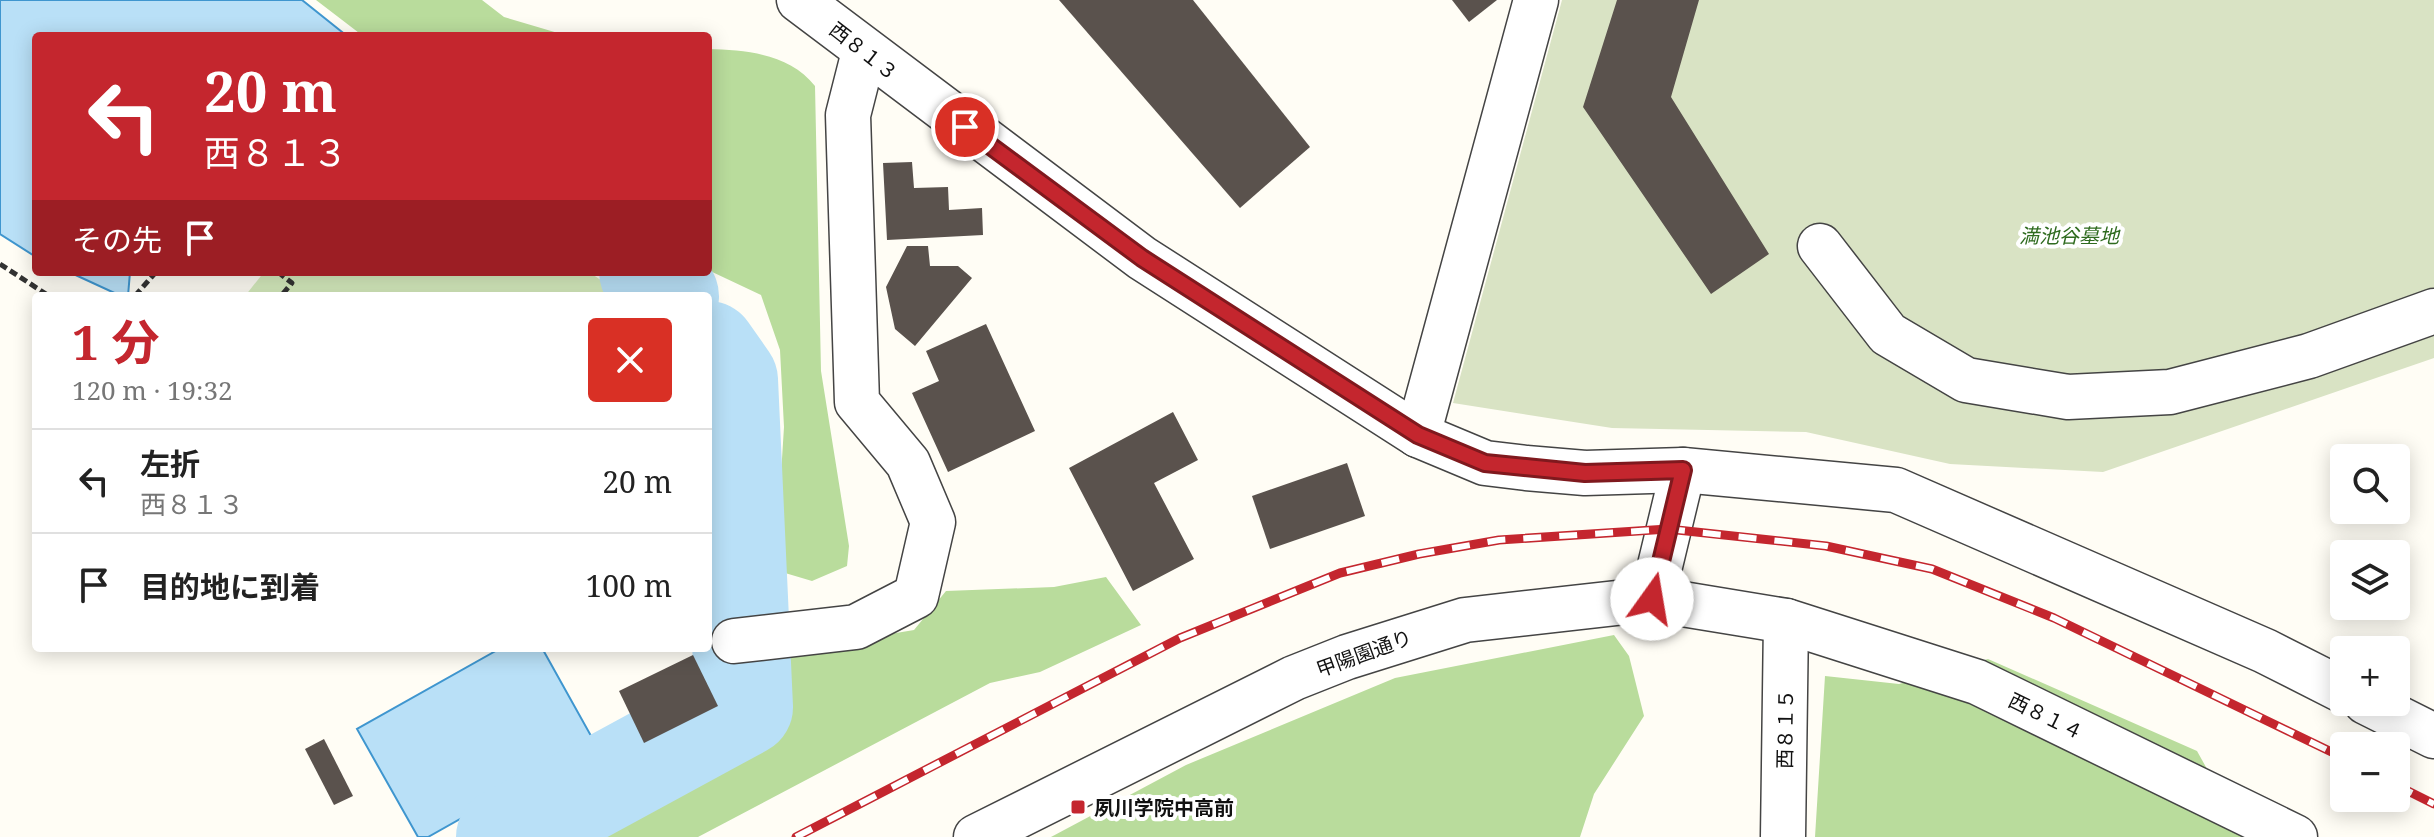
<!DOCTYPE html>
<html lang="ja">
<head>
<meta charset="utf-8">
<style>
  :root { --surface:#fff; --page:#f2f2f2; --text:#222; --muted:#767676; --line:#e0e0e0; --accent:#c4262e }
  body { margin:0; font-family:"Noto Serif","Noto Sans JP",serif; background:var(--page); color:var(--text); height:100vh; display:flex; flex-direction:column; font-size:30px; white-space:nowrap }
  * { box-sizing:border-box; margin:0 }
  p { font-size:26px; color:var(--muted) }
  .icon { flex:none; width:44px; height:44px; fill:none; stroke:currentColor; stroke-width:2; stroke-linecap:round; stroke-linejoin:round }
  .map { position:relative; flex:1; overflow:hidden }
  .side { position:absolute; left:32px; top:292px; width:680px; height:360px; display:flex; flex-direction:column; background:var(--surface); border-radius:8px; box-shadow:0 4px 20px #0003 }
  .side>* { flex:none }
  .top-card { position:absolute; left:32px; top:32px; width:680px; height:244px; border-radius:8px; box-shadow:0 4px 20px #0003; background:#c4262e; color:#fff; overflow:hidden }
  .buttons { position:absolute; left:2330px; top:444px; display:grid; gap:16px }
  .buttons a { display:grid; place-items:center; width:80px; height:80px; border-radius:8px; background:var(--surface); box-shadow:0 4px 20px #0003; font-size:40px }
  .pin { position:absolute; display:grid; place-items:center; width:68px; height:68px; color:#fff; margin:-34px; border:4px solid #fff; border-radius:50%; box-shadow:0 2px 8px #0007 }
  .me { position:absolute; width:88px; margin:-44px; rotate:13deg; stroke-linejoin:round; filter:drop-shadow(0 0 6px #0008) }
  .turn { display:flex; align-items:center; gap:28px; height:168px; padding:0 40px; font-size:36px }
  .turn .icon { width:104px; height:104px; stroke-width:2.5 }
  .turn b { display:block; font-size:56px; line-height:68px }
  .then { display:flex; align-items:center; height:76px; padding:0 40px; background:#0003; gap:16px; font-size:30px }
  .round { display:grid; place-items:center; flex:none; width:84px; height:84px; border-radius:8px; background:var(--page) }
  .head { display:flex; align-items:center; justify-content:space-between; height:136px; padding:0 40px }
  h1 { font-size:48px; font-weight:700; line-height:60px; color:var(--accent) }
  ul { padding:0; list-style:none }
  li { display:flex; align-items:center; gap:24px; height:104px; padding:0 40px; border-top:2px solid var(--line) }
  li div { flex:1 }
  li b { display:block; font-size:30px }
  li em { font-style:normal }
  .map>svg:first-child { display:block }
  .green { fill:#d5ebbd }
  .forest { fill:#b9dc9c }
  .cemetery { fill:#d9e3c4 }
  .water { fill:#b9e0f7; stroke:#3f96cf; stroke-width:2 }
  .lines { fill:none; stroke-linecap:round; stroke-linejoin:round }
  .river { stroke:#b9e0f7; stroke-width:98 }
  .building { fill:#5a524d }
  .minor-casing { stroke:#444; stroke-width:47 }
  .path { stroke:#333; stroke-width:5; stroke-dasharray:8 4; stroke-linecap:butt }
  .minor { stroke:#fff; stroke-width:44 }
  .rail-casing { stroke:#c4262e; stroke-width:9 }
  .rail { stroke:#fff; stroke-width:6; stroke-dasharray:18; stroke-linecap:butt }
  .route-casing { stroke:#7f191e; stroke-width:20 }
  .route { stroke:#c4262e; stroke-width:14 }
  .poi-dot { fill:#c4262e; stroke:#fff; stroke-width:3 }
  .labels { text-anchor:middle; dominant-baseline:central; stroke-width:8; stroke-linejoin:round; paint-order:stroke }
  .street-label { font-size:20px; fill:#111; stroke:#fff }
  .park-label { font-size:20px; font-style:italic; fill:#2f6b1f; stroke:#fff }
  .poi-label { font-size:20px; font-weight:bold; fill:#111; stroke:#fff; text-anchor:start }
</style>
</head>
<body>
<div class="map">
<svg width="2434" height="837" viewBox="0 0 2434 837">
  <rect width="100%" height="100%" fill="#fffdf5"/>
  <polygon class="green" points="264,272 589,272 624,296 245,296"/>
  <g class="forest">
    <polygon points="316,0 482,0 504,17 568,36 363,36"/>
    <path d="M708,49C747,50 790,54 815,86L821,371L849,546L847,566L812,581L775,570L784,427L780,350L761,295L708,270Z"/>
    <polygon points="1106,577 1141,625 1040,672 990,683 698,837 481,837 730,706 724,662 914,630 946,591 1054,587"/>
    <polygon points="1614,635 1629,656 1644,716 1594,794 1580,837 1051,837 1186,765 1395,678"/>
    <polygon points="1988,659 2197,751 2240,828 2259,837 1815,837 1825,676 1899,684"/>
  </g>
  <polygon class="cemetery" points="1562,0 2434,0 2434,358 2103,472 1950,464 1806,432 1612,428 1453,403"/>
  <g class="water">
    <polygon points="0,0 302,0 347,36 36,36 36,257 0,234"/>
    <polygon points="69,272 130,272 128,296 121,296"/>
    <polygon points="501,648 542,648 595,743 428,837 418,837 357,729"/>
  </g>
  <g class="lines">
    <g class="river">
      <polyline points="648,272 670,296"/>
      <polyline points="505,837 744,707 729,380 708,350"/>
    </g>
  </g>
  <g class="building">
    <polygon points="1059,0 1193,0 1310,147 1240,208"/>
    <polygon points="1452,0 1497,0 1469,22"/>
    <polygon points="1617,0 1699,0 1671,97 1769,254 1711,294 1583,107"/>
    <polygon points="912,162 914,188 948,187 949,210 982,208 983,235 887,240 883,163"/>
    <polygon points="907,246 928,246 930,266 958,266 972,278 915,346 895,329 886,287"/>
    <polygon points="986,324 1035,431 948,472 912,393 939,381 926,351"/>
    <polygon points="1173,412 1198,460 1154,483 1194,559 1133,591 1069,468"/>
    <polygon points="1347,463 1365,516 1270,549 1252,496"/>
    <polygon points="693,655 718,706 644,743 619,691"/>
    <polygon points="324,739 353,796 334,805 305,749"/>
  </g>
  <g class="lines">
    <g class="minor-casing">
      <g id="minor">
        <polyline points="799,0 1142,258 1418,435 1485,463 1526,468 1585,473 1683,470 1896,490 2265,651 2344,691"/>
        <polyline points="1820,246 1888,334 1966,380 2068,397 2170,392 2309,356 2434,311"/>
        <polyline points="1418,435 1536,0"/>
        <polyline points="1652,599 1683,470"/>
        <polyline points="734,641 856,627 916,596 933,522 908,463 857,402 848,115 864,52"/>
        <polyline points="2366,702 2434,736"/>
        <polyline points="976,837 1294,678 1347,657 1465,620 1652,599 1786,621 1977,682 2295,837"/>
        <polyline points="1783,837 1786,621"/>
      </g>
    </g>
    <g class="path">
      <polyline points="0,264 49,296"/>
      <polyline points="278,272 292,283 281,296"/>
      <polyline points="135,296 156,272"/>
    </g>
    <use href="#minor" class="minor"/>
    <g class="rail-casing">
      <g id="rail">
        <polyline points="2396,785 2434,804"/>
        <polyline points="796,837 1180,638 1340,573 1419,554 1499,540 1668,529 1826,546 1932,569 2054,618 2344,758"/>
      </g>
    </g>
    <use href="#rail" class="rail"/>
  </g>
  <g class="lines">
    <g class="route-casing">
      <polyline id="route" points="965,127 1142,258 1418,435 1485,463 1585,473 1683,470 1652,599"/>
    </g>
    <use href="#route" class="route"/>
  </g>
  <rect class="poi-dot" x="1070" y="799" width="16" height="16" rx="4"/>
  <g class="labels">
    <g class="street-label">
      <text transform="translate(864 51) rotate(38)">西８１３</text>
      <text transform="translate(1364 653) rotate(-20)">甲陽園通り</text>
      <text transform="translate(2046 716) rotate(26)">西８１４</text>
      <text transform="translate(1785 729) rotate(-89)">西８１５</text>
    </g>
    <g class="park-label">
      <text x="2069" y="235">満池谷墓地</text>
    </g>
    <g class="poi-label">
      <text x="1094" y="807">夙川学院中高前</text>
    </g>
  </g>
</svg>
<div class="buttons">
<a><svg class="icon" aria-label="search" viewBox="0 0 24 24"><circle cx="10" cy="10" r="6"/><path d="M15 15l6 6"/></svg></a>
<a><svg class="icon" aria-label="layers" viewBox="0 0 24 24"><path d="M12 4l9 5-9 5-9-5zM3 14l9 5 9-5"/></svg></a>
<a>+</a>
<a>−</a>
</div>
<div class="pin" style="left:965px;top:127px;background:#d93025"><svg class="icon" aria-label="arrive" viewBox="0 0 24 24"><path d="M6 21V4h12l-3 4 3 4H6"/></svg></div>
<svg class="me" style="left:1652px;top:599px" viewBox="-20 -20 40 40"><circle r="19" fill="#fff"/><path d="M0-13L10 11 0 6-10 11z" fill="#c4262e"/></svg>
<div class="top-card">
<div class="turn"><svg class="icon" aria-label="left" viewBox="0 0 24 24"><path d="M17 20v-9H6M10 6l-5 5 5 5"/></svg><div><b>20 m</b>西８１３</div></div>
<div class="then">その先<svg class="icon" aria-label="arrive" viewBox="0 0 24 24"><path d="M6 21V4h12l-3 4 3 4H6"/></svg></div>
</div>
<section class="side">
<div class="head"><div><h1>1 分</h1><p>120 m · 19:32</p></div><a class="round" style="background:#d93025;color:#fff"><svg class="icon" aria-label="close" viewBox="0 0 24 24"><path d="M6 6l12 12M18 6L6 18"/></svg></a></div>
<ul>
<li><svg class="icon" aria-label="left" viewBox="0 0 24 24"><path d="M17 20v-9H6M10 6l-5 5 5 5"/></svg><div><b>左折</b><p>西８１３</p></div><em>20 m</em></li>
<li><svg class="icon" aria-label="arrive" viewBox="0 0 24 24"><path d="M6 21V4h12l-3 4 3 4H6"/></svg><div><b>目的地に到着</b></div><em>100 m</em></li>
</ul>
</section>
</div>
</body>
</html>
